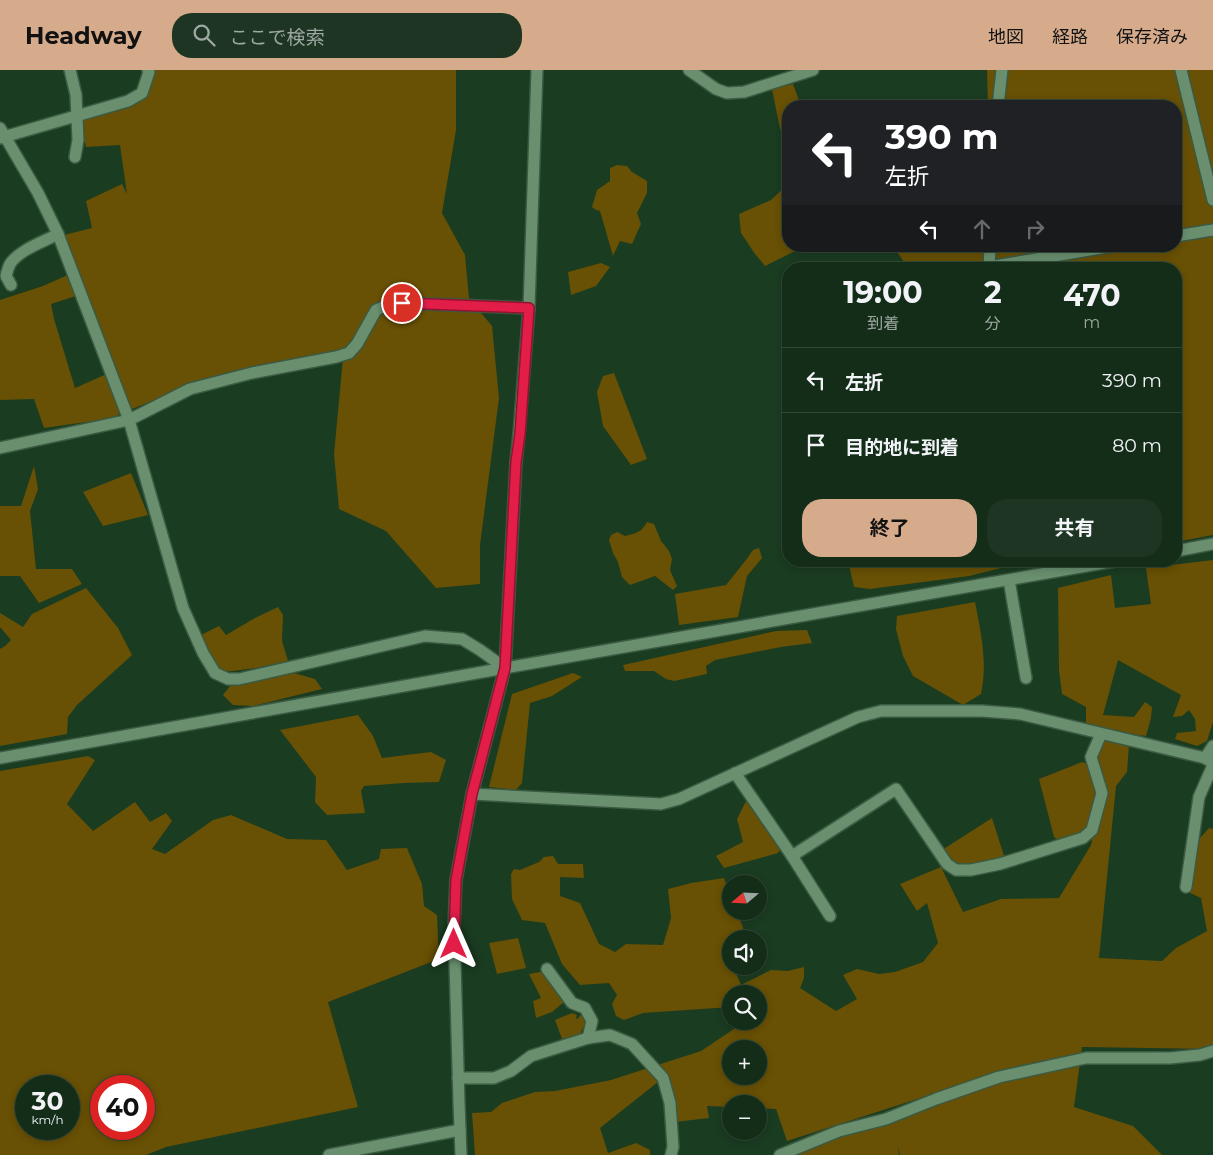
<!DOCTYPE html>
<html lang="ja">
<head>
<meta charset="utf-8">
<style>
  :root { --surface:#142d19; --page:#1d3522; --text:#f1f3f6; --muted:#9da8a2; --line:#334938; --accent:#d6ab8b }
  body { margin:0; font-family:Montserrat,"Noto Sans JP",sans-serif; background:var(--page); color:var(--text); height:100vh; display:flex; flex-direction:column; font-size:19px; white-space:nowrap }
  * { box-sizing:border-box; margin:0 }
  p { font-size:16px; color:var(--muted) }
  .icon { flex:none; width:28px; height:28px; fill:none; stroke:currentColor; stroke-width:2; stroke-linecap:round; stroke-linejoin:round }
  .map { position:relative; flex:1; overflow:hidden }
  .side { position:absolute; left:782px; top:192px; width:400px; height:305px; display:flex; flex-direction:column; background:var(--surface); border-radius:20px; box-shadow:0 2px 8px #0003,0 0 0 1px var(--line) }
  .side>* { flex:none }
  .top-card { position:absolute; left:782px; top:30px; width:400px; height:152px; border-radius:20px; box-shadow:0 2px 8px #0003,0 0 0 1px var(--line); background:#202124; color:#fff; overflow:hidden }
  .needle { width:32px; rotate:251deg }
  .fabs { position:absolute; left:722px; top:805px; display:grid; gap:10px }
  .fabs a { display:grid; place-items:center; width:45px; height:45px; border-radius:50%; background:var(--surface); box-shadow:0 2px 8px #0003,0 0 0 1px var(--line); font-size:25px }
  .speed { position:absolute; left:15px; top:1005px; display:flex; gap:10px; font-size:25px; font-weight:700; text-align:center }
  .speed>* { display:grid; place-content:center; width:65px; height:65px; border-radius:50%; background:var(--surface); box-shadow:0 2px 8px #0003,0 0 0 1px var(--line); line-height:1 }
  .speed small { font-size:12px; font-weight:400 }
  .speed .limit { border:8px solid #d22; background:#fff; color:#111 }
  .pin { position:absolute; display:grid; place-items:center; width:42px; height:42px; color:#fff; margin:-21px; border:2px solid #fff; border-radius:50%; box-shadow:0 1px 5px #0007 }
  .me { position:absolute; width:55px; margin:-28px; rotate:0deg; stroke-linejoin:round; filter:drop-shadow(0 0 4px #0008) }
  .turn { display:flex; align-items:center; gap:18px; height:105px; padding:0 20px; font-size:22px }
  .turn .icon { width:65px; height:65px; stroke-width:2.5 }
  .turn b { display:block; font-size:35px; line-height:42px }
  .lanes { display:flex; align-items:center; height:48px; padding:0 20px; background:#0003; justify-content:center; gap:25px; direction:ltr }
  .lanes .off { opacity:.35 }
  .eta { display:flex; justify-content:space-evenly; align-items:center; height:85px; text-align:center }
  .eta b { font-size:30px; font-weight:700; line-height:35px }
  .cta { display:flex; gap:10px; margin-top:auto; padding:10px 20px }
  .cta a { flex:1; height:58px; border-radius:20px; background:var(--accent); color:#111; font-size:20px; font-weight:700; line-height:58px; text-align:center }
  .cta a+a { background:var(--page); color:var(--text) }
  ul { padding:0; list-style:none }
  li { display:flex; align-items:center; gap:15px; height:65px; padding:0 20px; border-top:1px solid var(--line) }
  li div { flex:1 }
  li b { display:block; font-size:19px }
  li em { font-style:normal }
  header { display:flex; align-items:center; gap:30px; box-sizing:border-box; height:70px; padding:0 25px; background:var(--accent); color:#111 }
  header strong { font-size:24px }
  nav { display:flex; gap:28px; margin-inline-start:auto; font-size:18px }
  .search { width:350px; height:45px; background:var(--page); display:flex; align-items:center; gap:12px; box-sizing:border-box; padding:0 18px; border-radius:20px; color:var(--muted); font-size:19px }
  .map>svg:first-child { display:block }
  .green { fill:#685004; fill-rule:evenodd }
  .lines { fill:none; stroke-linecap:round; stroke-linejoin:round }
  .minor-casing { stroke:#3b5a42; stroke-width:14 }
  .minor { stroke:#698f6f; stroke-width:11 }
  .route-casing { stroke:#92132f; stroke-width:12 }
  .route { stroke:#e11d48; stroke-width:9 }
</style>
</head>
<body>
<header>
<strong>Headway</strong>
<div class="search"><svg class="icon" aria-label="search" viewBox="0 0 24 24"><circle cx="10" cy="10" r="6"/><path d="M15 15l6 6"/></svg>ここで検索</div>
<nav><a>地図</a><a>経路</a><a>保存済み</a></nav>
</header>
<div class="map">
<svg width="1213" height="1085" viewBox="0 0 1213 1085">
  <rect width="100%" height="100%" fill="#1a3c21"/>
  <g class="green">
    <polygon points="151,0 456,0 456,60 442,143 465,185 469,228 492,256 499,328 480,475 480,514 436,518 386,461 339,439 334,384 343,288 250,300 212,307 127,341 60,166 92,158 86,131 122,114 127,124 120,75 86,77 80,45 139,33 149,2"/>
    <polygon points="987,0 1213,0 1213,465 1176,472 1176,199 909,199 893,176 1176,176 1176,36 988,36"/>
    <polygon points="793,14 801,36 789,36 789,93 779,54 772,19"/>
    <polygon points="617,95 627,96 632,102 647,111 647,123 637,143 641,154 632,174 620,171 613,186 600,141 596,140 592,137 597,120 610,111 610,98"/>
    <polygon points="789,113 789,176 805,176 765,196 755,184 741,163 739,144 771,130"/>
    <polygon points="601,193 610,197 596,216 571,225 568,202"/>
    <polygon points="70,204 79,225 51,234 54,249 75,318 109,303 121,342 115,348 44,358 34,329 0,330 0,230 43,216"/>
    <polygon points="614,303 647,389 631,395 603,356 597,322 603,306"/>
    <polygon points="34,396 38,419 30,441 36,499 72,499 82,514 39,533 20,506 0,506 0,436 21,436"/>
    <polygon points="131,403 148,445 103,456 83,422"/>
    <path d="M647,452L654,454L661,471L669,481L672,489L670,500L677,516L673,520L655,506L630,515L622,507L618,492L613,483L609,470L611,465L617,462L625,466C636,463 641,463 647,452Z"/>
    <polygon points="759,478 762,488 747,506 738,547 679,555 675,524 726,515 746,490 753,480"/>
    <polygon points="1213,490 1213,652 1207,671 1197,676 1175,669 1177,663 1196,661 1195,649 1189,640 1182,646 1173,647 1181,625 1118,590 1103,645 1134,647 1145,632 1152,637 1151,648 1146,666 1086,658 1086,637 1062,624 1059,600 1058,518 1111,505 1115,538 1151,534 1146,498"/>
    <polygon points="848,491 1053,491 1040,496 1009,496 969,506 870,519 854,517"/>
    <polygon points="86,518 118,558 132,585 77,635 68,647 67,664 0,676 0,579 5,576 11,570 0,557 0,543 23,557 32,544"/>
    <path d="M975,532C981,563 988,594 981,624L963,635L913,606L903,586L896,559L897,546Z"/>
    <polygon points="278,537 283,545 282,571 288,591 256,598 225,602 215,596 201,565 219,556 226,565 255,548"/>
    <polygon points="807,560 812,573 781,577 715,590 706,596 707,604 674,611 666,609 654,601 625,601 623,595 776,561"/>
    <polygon points="294,603 315,609 322,619 253,636 233,635 223,625 230,616"/>
    <polygon points="573,603 582,607 552,626 530,633 522,713 516,720 489,717 512,624"/>
    <polygon points="358,645 373,666 382,688 431,682 446,690 439,712 404,713 364,716 361,721 365,743 327,745 315,732 316,707 280,660"/>
    <path d="M1101,669L1129,675L1127,702L1116,716L1099,888L1162,891L1176,878L1207,861L1201,828L1188,822L1200,768L1209,758L1213,759V979L1082,977L1074,1037L1133,1056L1162,1085H900L898,1076L899,1085H788L893,1048L940,1034L986,1017L936,1023L787,1071L776,1039L759,1038V1034H731V1037L707,1036L709,1048L675,1052L663,1008L600,1058L608,1083L636,1073L650,1080V1085H475L472,1043L491,1042L502,1033L535,1022L555,1021L611,1010L701,981L746,951H759V924H731V937L643,943L624,950L616,946L612,934L617,925L609,913L580,915L562,894L545,853L522,850L512,829L511,804L514,799L520,800L539,792L544,787L553,786L558,794H583L584,808L560,807V826L580,833L599,874L615,882L626,874L663,875L671,848L668,819L691,813L724,808L731,827V841H737L747,869H731V880L727,883L731,893V896H733L741,915L771,900L788,901L804,897V908L800,918L836,941L857,929L843,905L857,899L879,904L895,902L923,892L938,873L927,833L917,841L900,814L941,797L963,842L1001,829L1059,828L1091,775L1102,724L1094,686ZM731,979H759V1006H731Z"/>
    <path d="M88,686L95,690L67,734L93,761L135,732L150,752L166,743L172,751L152,779L165,784L213,750L231,745L287,769L326,770L347,800L379,789L381,779L407,778L422,814L424,836L437,845L439,889L328,932L358,1037L166,1077L146,1085H0V701ZM26,1016H69V1059H26ZM101,1016H144V1059H101Z"/>
    <polygon points="1082,692 1088,694 1097,725 1087,760 1060,771 1054,767 1039,709"/>
    <polygon points="746,731 780,780 778,783 724,798 716,786 743,772 737,749"/>
    <polygon points="992,748 1006,792 971,800 947,794 942,780"/>
    <polygon points="518,868 526,898 497,904 489,873"/>
    <polygon points="545,901 564,932 552,942 536,948 533,931 541,928 529,904"/>
    <polygon points="572,943 577,945 576,948 577,949 581,945 587,950 580,964 565,969 562,969 555,950"/>
  </g>
  <g class="lines">
    <g class="minor-casing">
      <g id="minor">
        <polyline points="70,0 76,25 78,70 75,87"/>
        <polyline points="689,0 716,19 727,23 744,22 813,0"/>
        <polyline points="1181,0 1213,130"/>
        <polyline points="998,36 1002,0"/>
        <polyline points="0,58 38,123 58,164 129,350 183,538 203,583 215,603 228,609 239,609 425,566 462,569 480,580 505,598"/>
        <polyline points="0,68 128,31 142,23 149,2 148,0"/>
        <polyline points="1176,166 1213,160"/>
        <polyline points="989,197 1113,176"/>
        <polyline points="989,199 990,176"/>
        <path d="M11,215L6,206C7,202 8,198 10,194C19,180 43,172 58,164"/>
        <polyline points="0,378 129,350 190,319 252,303 336,287 349,283 357,274 376,240 388,235 402,233 529,238"/>
        <polyline points="1176,481 1213,474"/>
        <polyline points="1009,510 1026,608"/>
        <polyline points="0,688 505,598 1115,491"/>
        <polyline points="1205,688 1213,676"/>
        <polyline points="735,703 792,786 830,846"/>
        <polyline points="472,724 661,734 679,729 858,647 881,641 982,641 1020,644 1205,688 1213,693"/>
        <polyline points="792,786 896,719 947,794 956,800 971,800 1000,794 1083,768 1092,760 1102,723 1091,687 1101,664"/>
        <polyline points="1186,817 1199,727 1213,695"/>
        <polyline points="547,899 572,933 585,938 592,951 588,968"/>
        <polyline points="458,1008 494,1008 511,1001 531,986 588,968 610,965 632,974 663,1008 670,1033 673,1077 671,1085"/>
        <polyline points="329,1085 460,1060"/>
        <polyline points="461,1085 459,1033 454,857 456,810 472,724 505,598 516,392 519,364 529,238 537,0"/>
        <polyline points="780,1085 839,1061 886,1049 936,1029 999,1007 1086,988 1170,988 1200,985 1213,981"/>
      </g>
    </g>
    <use href="#minor" class="minor"/>
  </g>
  <g class="lines">
    <g class="route-casing">
      <polyline id="route" points="402,233 529,238 520,364 516,392 505,598 472,724 456,810 454,874"/>
    </g>
    <use href="#route" class="route"/>
  </g>
</svg>
<div class="fabs">
<a><svg class="needle" viewBox="-14 -14 28 28"><path d="M0-13l5 13h-10z" fill="#e53935"/><path d="M0 13l5-13h-10z" fill="#9da8a2"/></svg></a>
<a><svg class="icon" aria-label="sound" viewBox="0 0 24 24"><path d="M4 9h4l5-4v14l-5-4H4zM17 9q2 3 0 6"/></svg></a>
<a><svg class="icon" aria-label="search" viewBox="0 0 24 24"><circle cx="10" cy="10" r="6"/><path d="M15 15l6 6"/></svg></a>
<a>+</a>
<a>−</a>
</div>
<div class="speed"><div>30<small>km/h</small></div><div class="limit">40</div></div>
<div class="pin" style="left:402px;top:233px;background:#d93025"><svg class="icon" aria-label="arrive" viewBox="0 0 24 24"><path d="M6 21V4h12l-3 4 3 4H6"/></svg></div>
<svg class="me" style="left:454px;top:874px" viewBox="-20 -20 40 40"><path d="M0-17L14 15 0 8-14 15z" fill="#e11d48" stroke="#fff" stroke-width="4"/></svg>
<div class="top-card">
<div class="turn"><svg class="icon" aria-label="left" viewBox="0 0 24 24"><path d="M17 20v-9H6M10 6l-5 5 5 5"/></svg><div><b>390 m</b>左折</div></div>
<div class="lanes"><svg class="icon" aria-label="left" viewBox="0 0 24 24"><path d="M17 20v-9H6M10 6l-5 5 5 5"/></svg><svg class="icon off" aria-label="ahead" viewBox="0 0 24 24"><path d="M12 20V5M6 11l6-6 6 6"/></svg><svg class="icon off" aria-label="right" viewBox="0 0 24 24"><path d="M7 20v-9h11M14 6l5 5-5 5"/></svg></div>
</div>
<section class="side">
<div class="eta">
<div><b>19:00</b><p>到着</p></div>
<div><b>2</b><p>分</p></div>
<div><b>470</b><p>m</p></div>
</div>
<ul>
<li><svg class="icon" aria-label="left" viewBox="0 0 24 24"><path d="M17 20v-9H6M10 6l-5 5 5 5"/></svg><div><b>左折</b></div><em>390 m</em></li>
<li><svg class="icon" aria-label="arrive" viewBox="0 0 24 24"><path d="M6 21V4h12l-3 4 3 4H6"/></svg><div><b>目的地に到着</b></div><em>80 m</em></li>
</ul>
<div class="cta"><a>終了</a><a>共有</a></div>
</section>
</div>
</body>
</html>
